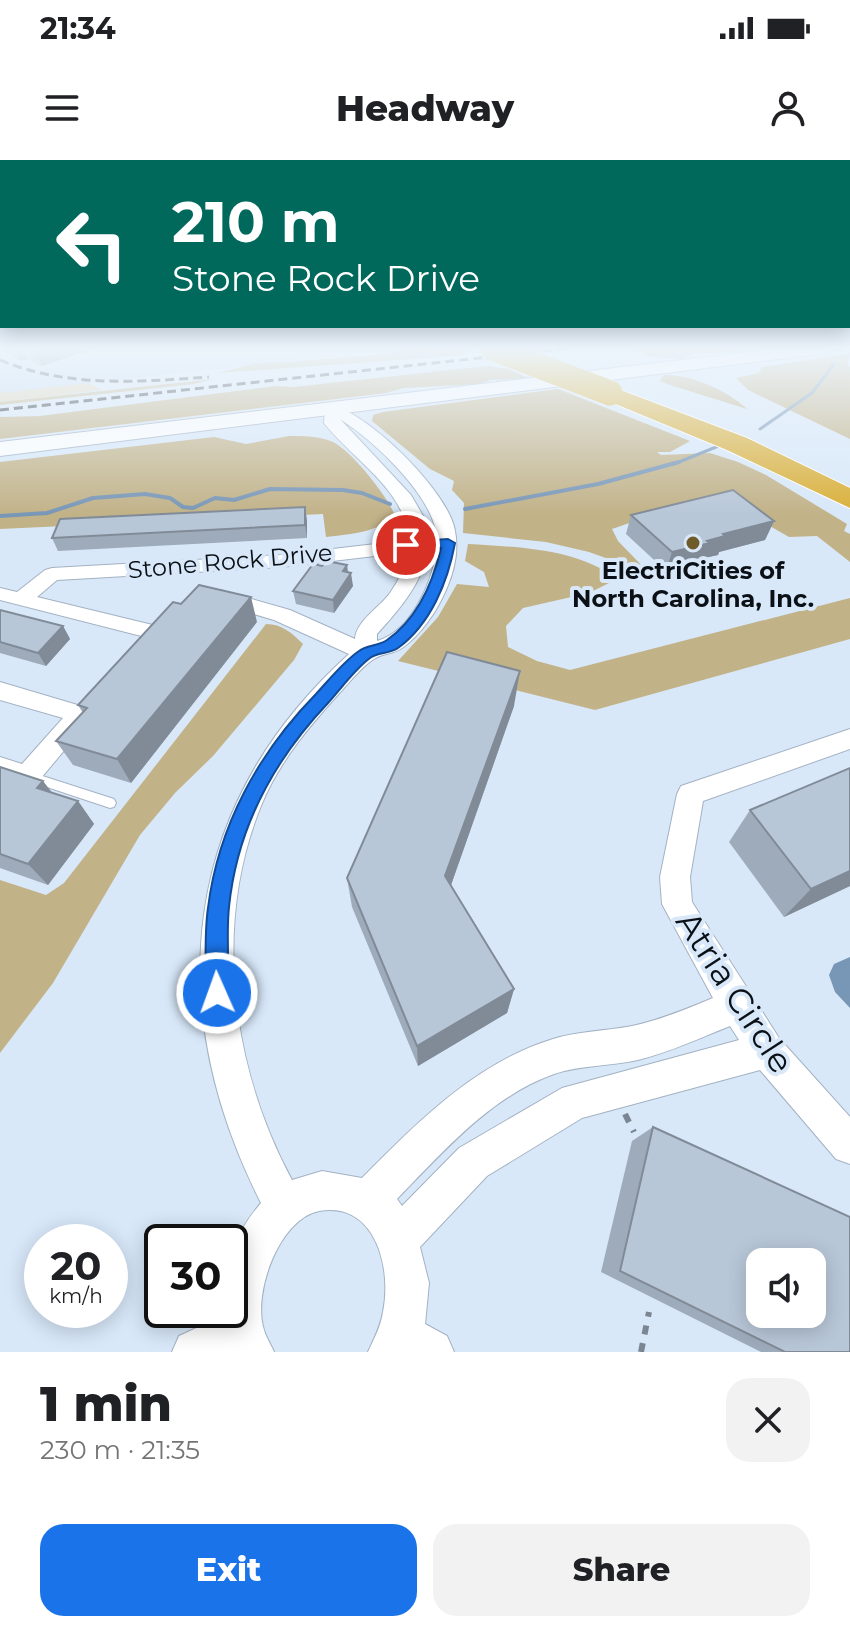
<!DOCTYPE html>
<html lang="en">
<head>
<meta charset="utf-8">
<style>
  :root { --surface:#fff; --page:#f2f2f2; --text:#202124; --muted:#757577; --accent:#1a73e8 }
  body { margin:0; font-family:Montserrat,sans-serif; background:var(--page); color:var(--text); height:100vh; display:flex; flex-direction:column; font-size:30px; white-space:nowrap }
  * { box-sizing:border-box; margin:0 }
  p { font-size:26px; color:var(--muted) }
  .icon { flex:none; width:44px; height:44px; fill:none; stroke:currentColor; stroke-width:2; stroke-linecap:round; stroke-linejoin:round }
  .map { position:relative; height:1192px; overflow:hidden }
  .sheet { display:flex; flex-direction:column; background:var(--surface); flex:1 }
  .sheet>* { flex:none }
  .guide { position:absolute; left:0px; top:0px; width:850px; height:168px; box-shadow:0 4px 20px #0003; background:#00695c; color:#fff; overflow:hidden }
  .tools { position:absolute; left:746px; top:1088px; display:grid; gap:16px }
  .tools a { display:grid; place-items:center; width:80px; height:80px; border-radius:16px; background:var(--surface); box-shadow:0 4px 20px #0003; font-size:40px }
  .speed { position:absolute; left:24px; top:1064px; display:flex; gap:16px; font-size:40px; font-weight:700; text-align:center }
  .speed>* { display:grid; place-content:center; width:104px; height:104px; border-radius:50%; background:var(--surface); box-shadow:0 4px 20px #0003; line-height:1 }
  .speed small { font-size:20px; font-weight:400 }
  .speed .limit { border:4px solid #111; border-radius:12px; background:#fff; color:#111 }
  .pin { position:absolute; display:grid; place-items:center; width:68px; height:68px; color:#fff; margin:-34px; border:4px solid #fff; border-radius:50%; box-shadow:0 2px 8px #0007 }
  .me { position:absolute; width:88px; margin:-44px; rotate:358deg; stroke-linejoin:round; filter:drop-shadow(0 0 6px #0008) }
  .turn { display:flex; align-items:center; gap:28px; height:168px; padding:0 40px; font-size:36px }
  .turn .icon { width:104px; height:104px; stroke-width:2.5 }
  .turn b { display:block; font-size:56px; line-height:68px }
  .round { display:grid; place-items:center; flex:none; width:84px; height:84px; border-radius:24px; background:var(--page) }
  .headline { display:flex; align-items:center; justify-content:space-between; height:136px; padding:0 40px }
  h1 { font-size:48px; font-weight:800; line-height:60px }
  .button { display:flex; gap:16px; margin-top:auto; padding:16px 40px }
  .button a { flex:1; height:92px; border-radius:24px; background:var(--accent); color:#fff; font-size:32px; font-weight:800; line-height:92px; text-align:center }
  .button a+a { background:var(--page); color:var(--text) }
  .status { display:flex; justify-content:space-between; align-items:center; height:56px; padding:0 40px; background:var(--surface); direction:ltr }
  .status svg { height:22px; fill:currentColor }
  header { display:flex; justify-content:space-between; align-items:center; height:104px; padding:0 40px; background:var(--surface); font-size:36px; font-weight:800 }
  .map>svg:first-child { display:block }
  .built { fill:#c7dcf2 }
  .green { fill:#e0d3b2 }
  .forest { fill:#c2b288 }
  .water { fill:#7896b6 }
  .lines { fill:none; stroke-linecap:round; stroke-linejoin:round }
  .stream-far1 { stroke:#7896b6; stroke-width:3 }
  .stream { stroke:#7896b6; stroke-width:4 }
  .service-casing { stroke:#a3b2c3; stroke-width:2 }
  .minor-casing { stroke:#a3b2c3; stroke-width:2 }
  .secondary-casing { stroke:#a3b2c3; stroke-width:2 }
  .motorway-casing { stroke:#fff; stroke-width:2 }
  .path { stroke:#7b8692; stroke-width:6; stroke-dasharray:9 9; stroke-linecap:butt }
  .service { fill:#fff; fill-rule:evenodd }
  .minor { fill:#fff; fill-rule:evenodd }
  .secondary { fill:#fff; fill-rule:evenodd }
  .motorway { fill:#daaf37; fill-rule:evenodd }
  .rail { stroke:#282e36; stroke-width:3; stroke-dasharray:9 5; stroke-linecap:butt }
  .motorway-bridge-casing { stroke:#fff; stroke-width:26; stroke-linecap:butt }
  .motorway-bridge { stroke:#daaf37; stroke-width:25 }
  .wall { fill:#9eabba }
  .shaded-wall { fill:#818b97 }
  .building { fill:#b8c7d8; stroke:#818b97; stroke-width:2; fill-rule:evenodd }
  .route { fill:#1a73e8; stroke:#114b97; stroke-width:2 }
  .poi-dot { fill:#6e5b29; stroke:#d8e8f9; stroke-width:3 }
  .labels { text-anchor:middle; dominant-baseline:central; stroke-width:8; stroke-linejoin:round; paint-order:stroke }
  .far-street-label { font-size:24px; fill:#0b1016; stroke:#d8e8f9 }
  .far-poi-label { font-size:24px; font-weight:bold; fill:#0b1016; stroke:#d8e8f9 }
  .near-street-label { font-size:34px; fill:#0b1016; stroke:#d8e8f9 }
</style>
</head>
<body>
<div class="status"><b>21:34</b><svg viewBox="0 0 49 12"><path d="M0 12V9h3v3zM5 12V6h3v6zM10 12V3h3v9zM15 12V0h3v12zM26 1h20v11H26zM47 4h2v5h-2z"/></svg></div>
<header><svg class="icon" aria-label="menu" viewBox="0 0 24 24"><path d="M4 6h16M4 12h16M4 18h16"/></svg>Headway<svg class="icon" aria-label="person" viewBox="0 0 24 24"><circle cx="12" cy="8" r="4"/><path d="M4 21q1-7 8-7t8 7"/></svg></header>
<div class="map">
<svg width="850" height="1192" viewBox="0 0 850 1192">
  <rect width="100%" height="100%" fill="#d8e8f9"/>
  <polygon class="built" points="0,188 409,188 0,233"/>
  <polygon class="green" points="89,223 102,230 0,242 0,233"/>
  <g class="forest">
    <polygon points="415,188 465,191 464,194 452,196 218,213 254,204 369,196"/>
    <polygon points="634,188 765,188 695,194 680,199 648,196"/>
    <polygon points="850,194 847,204 850,207 850,279 748,230 736,218 759,213 762,207"/>
    <polygon points="488,206 508,209 528,218 490,220 479,224 404,228 386,233 0,279 0,257 40,256 276,226 293,227"/>
    <path d="M664,215C691,214 728,231 747,249L667,224L660,221Z"/>
    <polygon points="214,219 194,224 0,245 0,242"/>
    <polygon points="558,229 690,281 670,292 657,292 661,295 710,293 738,302 766,315 847,364 844,371 850,374 850,402 817,376 789,377 740,349 644,358 612,369 618,381 650,414 589,392 546,382 463,373 464,343 452,330 454,321 430,309 372,261 373,255 383,252"/>
    <path d="M289,276C303,276 320,276 333,282C351,290 389,338 395,356C376,373 350,374 326,377L323,354L0,369V302L214,277L246,284Z"/>
    <path d="M468,384C516,387 577,388 617,419L589,433L523,448L506,466L508,487L537,501L570,510L850,438V479L595,550L398,501L438,457L457,424L489,427L484,412L465,401Z"/>
    <path d="M266,464C282,464 292,473 303,484L294,500L213,596L175,633L140,675L53,823L0,893V720L46,735L64,723Z"/>
  </g>
  <polygon class="water" points="850,797 850,848 835,832 829,815 834,804"/>
  <g class="lines">
    <g class="stream-far1">
      <polyline points="760,269 812,233 834,204"/>
      <polyline points="674,304 726,283"/>
    </g>
    <g class="stream">
      <polyline points="465,349 598,324 679,302"/>
      <polyline points="0,356 47,353 93,338 145,334 170,338 183,347 193,348 215,338 234,340 270,329 343,330 362,333 390,344"/>
    </g>
    <g class="service-casing">
      <polygon id="service" points="30,612 114,639 116,643 114,647 110,648 26,620 24,617 26,614"/>
    </g>
    <g class="minor-casing">
      <g id="minor">
        <path d="M332,245C370,255 449,332 455,371C459,391 454,412 446,430C437,451 421,475 402,488C394,494 383,493 374,499C363,506 353,518 344,528C312,563 279,601 261,646C212,766 232,909 292,1020L322,1011L362,1018C418,962 475,903 553,879C579,871 606,871 632,866C660,860 687,849 713,838L662,744L660,717L677,634L681,626L850,569V589L703,641L690,717L692,742L779,878L850,957V1004L836,999L760,910L582,958L487,1016L420,1087L429,1123L425,1164L447,1176L454,1192H368C374,1179 381,1166 383,1152C392,1109 376,1041 319,1051C279,1059 252,1134 264,1170C266,1177 271,1185 274,1192H172L179,1176L218,1158V1150H230C230,1102 228,1082 261,1043C161,845 181,646 349,494L274,460L213,442L210,437L220,430L290,450L355,479C356,461 380,447 390,433C399,420 405,407 409,392L281,407L57,420L37,437L165,468L168,473L165,478L157,480L0,440V428L17,432L45,410L52,408L281,395L410,380C403,327 355,302 324,263L325,249ZM340,259C374,281 434,336 437,378L429,379L426,361L411,335ZM429,390H437C432,422 412,471 377,481V474C400,449 421,424 429,390ZM730,866L739,880L562,928L459,988L402,1046L397,1039C442,993 491,936 554,914C581,905 611,906 638,900C670,892 700,878 730,866Z"/>
        <polygon points="0,522 91,549 94,555 36,624 27,627 0,618 0,597 22,604 63,558 0,540"/>
      </g>
    </g>
    <g class="secondary-casing">
      <polygon id="secondary" points="780,188 836,188 827,193 0,296 0,282"/>
    </g>
    <g class="motorway-casing">
      <polygon id="motorway" points="610,226 747,278 850,328 850,348 727,290 601,238 598,233 601,228"/>
    </g>
    <g class="path">
      <polyline points="625,954 634,972"/>
      <polyline points="641,1192 649,1152"/>
    </g>
    <use href="#service" class="service"/>
    <use href="#minor" class="minor"/>
    <use href="#secondary" class="secondary"/>
    <use href="#motorway" class="motorway"/>
    <g class="rail">
      <path d="M0,200C68,228 137,222 209,217"/>
      <polyline points="0,250 571,188"/>
    </g>
    <g class="motorway-bridge-casing">
      <polyline id="motorway-bridge" points="492,188 610,233"/>
    </g>
    <use href="#motorway-bridge" class="motorway-bridge"/>
  </g>
  <g class="wall">
    <polygon points="0,188 95,188 42,206 28,199 20,201 0,190"/>
    <polygon points="631,355 774,361 765,380 719,392 718,395 704,398 703,402 666,411 626,374"/>
    <polygon points="307,360 307,378 58,391 52,378"/>
    <polygon points="347,405 348,412 353,426 334,453 296,444 293,431 322,406"/>
    <polygon points="0,450 63,466 70,479 46,506 0,493"/>
    <polygon points="257,462 131,623 73,605 56,581 83,553 78,545"/>
    <polygon points="514,546 451,725 514,829 507,853 418,906 352,747 347,718"/>
    <polygon points="0,607 52,633 78,641 94,664 48,725 0,708"/>
    <polygon points="750,650 850,726 784,757 729,682"/>
    <polygon points="653,967 850,1192 761,1192 601,1112 632,981"/>
  </g>
  <g class="shaded-wall">
    <polygon points="15,188 23,188 28,199 20,201"/>
    <polygon points="34,188 95,188 42,206"/>
    <polygon points="305,347 307,360 307,378 305,365"/>
    <polygon points="774,361 765,380 719,392 718,395 704,398 703,402 666,411 672,392 723,374"/>
    <polygon points="347,405 348,417 351,413 353,426 334,453 333,440 343,411"/>
    <polygon points="251,437 257,462 131,623 117,599"/>
    <polygon points="63,466 70,479 46,506 38,493"/>
    <polygon points="520,511 514,546 444,745 445,716"/>
    <polygon points="43,621 61,644 37,628"/>
    <polygon points="78,641 94,664 48,725 28,704"/>
    <polygon points="850,711 850,726 784,757 811,729"/>
    <polygon points="514,829 507,853 418,906 417,886"/>
  </g>
  <g class="building">
    <polygon points="733,330 774,361 723,374 725,376 707,381 710,383 672,392 631,355"/>
    <polygon points="305,347 305,365 52,378 60,359"/>
    <polygon points="326,401 347,405 343,411 351,413 333,440 293,431 313,404 322,406"/>
    <polygon points="199,425 251,437 117,599 56,581 87,548 78,545 173,442 181,444"/>
    <polygon points="0,450 63,466 38,493 0,482"/>
    <polygon points="447,492 520,511 445,716 514,829 417,886 347,718"/>
    <polygon points="0,607 43,621 37,628 78,641 28,704 0,694"/>
    <polygon points="850,608 850,711 811,729 750,650"/>
    <path d="M653,967L850,1057V1192H785L620,1111ZM760,1102H812V1154H760Z"/>
  </g>
  <linearGradient id="sky" x2="0" y2="1"><stop stop-color="#7ba8d4"/><stop offset="0.53" stop-color="#edf5fc"/><stop offset="1" stop-color="#edf5fc" stop-opacity="0"/></linearGradient>
  <rect width="850" height="355" fill="url(#sky)"/>
  <path class="route" d="M448,379L455,383C448,421 431,464 398,488C390,494 377,492 370,498C354,510 341,529 328,543C274,600 237,668 229,747C226,775 229,805 229,833L226,841L217,845L209,841L206,833C206,805 204,775 208,748C218,666 259,592 316,534C329,520 343,502 359,491C366,485 379,486 387,480C417,459 433,422 441,388L406,389L400,385L402,382Z"/>
  <circle class="poi-dot" cx="693" cy="383" r="8"/>
  <g class="labels">
    <g class="far-street-label">
      <text transform="translate(230 401) rotate(-5)">Stone Rock Drive</text>
    </g>
    <g class="far-poi-label">
      <text x="693" y="410">ElectriCities of<tspan x="693" dy="28">North Carolina, Inc.</tspan></text>
    </g>
    <g class="near-street-label">
      <text transform="translate(735 832) rotate(57)">Atria Circle</text>
    </g>
  </g>
</svg>
<div class="tools">
<a><svg class="icon" aria-label="sound" viewBox="0 0 24 24"><path d="M4 9h4l5-4v14l-5-4H4zM17 9q2 3 0 6"/></svg></a>
</div>
<div class="speed"><div>20<small>km/h</small></div><div class="limit">30</div></div>
<div class="pin" style="left:406px;top:385px;background:#d93025"><svg class="icon" aria-label="arrive" viewBox="0 0 24 24"><path d="M6 21V4h12l-3 4 3 4H6"/></svg></div>
<svg class="me" style="left:217px;top:833px" viewBox="-20 -20 40 40"><circle r="17" fill="#1a73e8" stroke="#fff" stroke-width="3"/><path d="M0-11L8 9 0 5-8 9z" fill="#fff"/></svg>
<div class="guide">
<div class="turn"><svg class="icon" aria-label="left" viewBox="0 0 24 24"><path d="M17 20v-9H6M10 6l-5 5 5 5"/></svg><div><b>210 m</b>Stone Rock Drive</div></div>
</div>
</div>
<section class="sheet">
<div class="headline"><div><h1>1 min</h1><p>230 m · 21:35</p></div><a class="round"><svg class="icon" aria-label="close" viewBox="0 0 24 24"><path d="M6 6l12 12M18 6L6 18"/></svg></a></div>
<div class="button"><a>Exit</a><a>Share</a></div>
</section>
</body>
</html>
